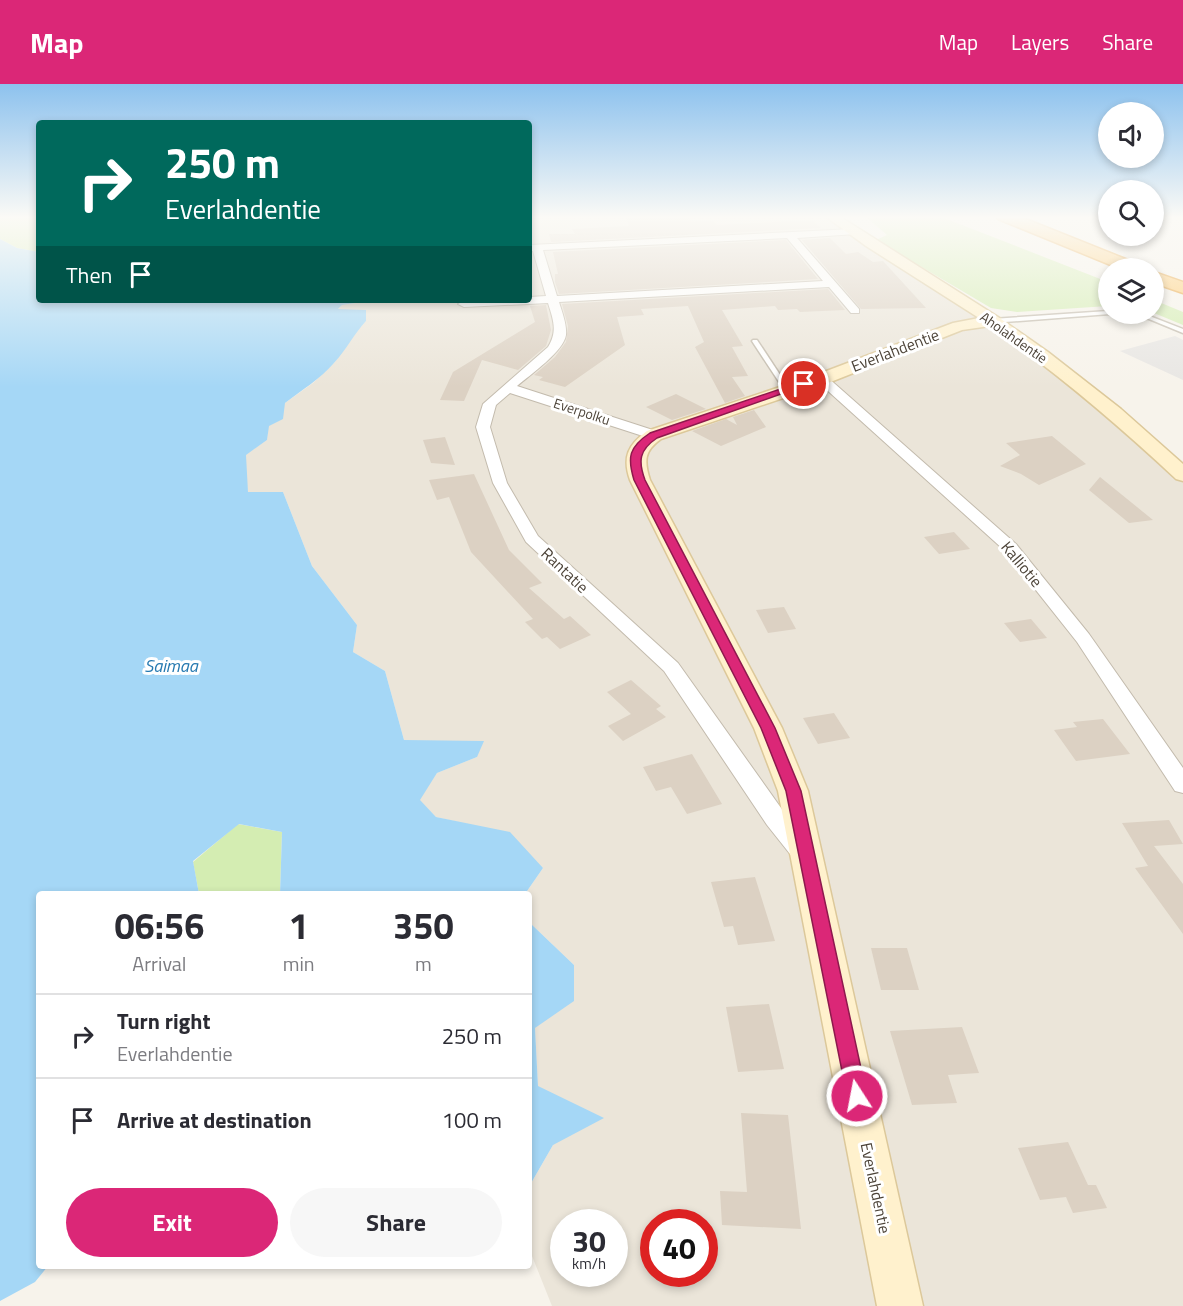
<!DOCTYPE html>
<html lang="en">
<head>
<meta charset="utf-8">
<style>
  :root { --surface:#fff; --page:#f7f7f7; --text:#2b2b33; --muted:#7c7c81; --line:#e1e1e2; --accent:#db2777 }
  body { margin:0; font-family:"Titillium Web",sans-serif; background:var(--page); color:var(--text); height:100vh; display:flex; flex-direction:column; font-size:22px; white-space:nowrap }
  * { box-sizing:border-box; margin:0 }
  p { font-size:20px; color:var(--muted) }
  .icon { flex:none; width:33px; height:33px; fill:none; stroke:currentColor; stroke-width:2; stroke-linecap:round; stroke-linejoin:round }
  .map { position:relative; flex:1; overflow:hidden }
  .side { position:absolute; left:36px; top:807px; width:496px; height:378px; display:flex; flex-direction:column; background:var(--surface); border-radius:6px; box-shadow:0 3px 9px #0003 }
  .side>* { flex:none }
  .guide { position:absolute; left:36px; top:36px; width:496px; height:183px; border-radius:6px; box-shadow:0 3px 9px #0003; background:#00695c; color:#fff; overflow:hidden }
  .fabs { position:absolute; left:1098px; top:18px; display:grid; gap:12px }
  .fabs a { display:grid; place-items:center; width:66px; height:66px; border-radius:50%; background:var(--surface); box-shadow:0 3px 9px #0003; font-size:30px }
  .speed { position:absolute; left:550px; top:1125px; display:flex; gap:12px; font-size:30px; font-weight:700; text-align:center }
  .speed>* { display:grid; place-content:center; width:78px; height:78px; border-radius:50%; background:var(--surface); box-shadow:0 3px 9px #0003; line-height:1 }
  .speed small { font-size:15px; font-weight:400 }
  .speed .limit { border:9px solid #d22; background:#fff; color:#111 }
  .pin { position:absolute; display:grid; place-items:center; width:51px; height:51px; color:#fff; margin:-26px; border:3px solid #fff; border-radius:50%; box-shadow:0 2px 6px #0007 }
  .me { position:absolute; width:66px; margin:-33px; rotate:349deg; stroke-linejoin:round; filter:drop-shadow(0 0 4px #0008) }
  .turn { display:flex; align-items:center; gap:21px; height:126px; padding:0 30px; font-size:27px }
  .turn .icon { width:78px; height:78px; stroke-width:2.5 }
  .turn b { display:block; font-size:42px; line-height:51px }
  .then { display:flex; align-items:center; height:57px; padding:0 30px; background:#0003; gap:12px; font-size:22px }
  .eta { display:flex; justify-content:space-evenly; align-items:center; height:102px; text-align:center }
  .eta b { font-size:36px; font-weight:700; line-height:42px }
  .button { display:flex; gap:12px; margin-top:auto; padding:12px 30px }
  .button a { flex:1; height:69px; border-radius:36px; background:var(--accent); color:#fff; font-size:24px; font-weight:700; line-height:69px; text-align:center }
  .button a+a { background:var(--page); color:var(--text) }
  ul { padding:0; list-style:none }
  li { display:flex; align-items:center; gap:18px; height:84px; padding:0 30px; border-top:2px solid var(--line) }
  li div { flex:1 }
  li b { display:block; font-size:22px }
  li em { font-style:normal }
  header { display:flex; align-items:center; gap:36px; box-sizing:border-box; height:84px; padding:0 30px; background:var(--accent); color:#fff }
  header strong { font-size:28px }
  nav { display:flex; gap:33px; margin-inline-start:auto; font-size:21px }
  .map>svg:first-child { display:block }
  .residential { fill:#ebe5d9; fill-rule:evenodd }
  .green { fill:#d4edb2 }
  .parking { fill:#e8e6e3 }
  .water { fill:#a5d7f6 }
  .building { fill:#dcd1c3 }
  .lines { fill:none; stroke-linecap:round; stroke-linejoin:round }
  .lane-casing { stroke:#c3bbad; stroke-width:3 }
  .street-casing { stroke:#c3bbad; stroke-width:2 }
  .secondary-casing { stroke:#dcc89a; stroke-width:3 }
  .highway-casing { stroke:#e9a033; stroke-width:3 }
  .lane { fill:#fff; fill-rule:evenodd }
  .street { fill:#fff; fill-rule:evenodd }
  .secondary { fill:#fff1cd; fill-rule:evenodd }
  .highway { fill:#ffca6e; fill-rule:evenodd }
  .route { fill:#db2777; stroke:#8e194d; stroke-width:1.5 }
  .labels { text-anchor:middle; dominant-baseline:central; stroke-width:6; stroke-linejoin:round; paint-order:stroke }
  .far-street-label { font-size:14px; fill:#4c4338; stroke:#fff }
  .street-label { font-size:16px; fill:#4c4338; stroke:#fff }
  .water-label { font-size:18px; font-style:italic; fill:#2579b0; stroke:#fff }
</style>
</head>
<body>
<header>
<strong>Map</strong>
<nav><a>Map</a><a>Layers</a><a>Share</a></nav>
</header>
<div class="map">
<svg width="1183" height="1222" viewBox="0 0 1183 1222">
  <rect width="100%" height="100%" fill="#f7f3eb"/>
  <path class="residential" d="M530,132H831L992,237L1183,391V1222H552L530,1167V1101L553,1061L538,1002L535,944L574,881L530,839V810H525L543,784L471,741L436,733L419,716L437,689L477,673L404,656L385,587L353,568L357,541L312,482L283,408H248L246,395L245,371L267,356L268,342L285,319L313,299L335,278L353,251L366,237L338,226L342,221L375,216H530ZM564,1138H615V1190H564ZM654,1138H705V1190H654Z"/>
  <g class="green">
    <polygon points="0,132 39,132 39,168 17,164 0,155"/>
    <polygon points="865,132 939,132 1108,198 1108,222 1017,228 991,224 876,156 887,151"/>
    <polygon points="1154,216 1183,228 1183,241 1154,229"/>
    <polygon points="238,740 282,748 280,810 199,810 193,778"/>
  </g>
  <polygon class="parking" points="1175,252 1183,256 1183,296 1120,267"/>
  <g class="water">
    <path d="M0,155L17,164L39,168V216H375L342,221L338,225L366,226V237C354,250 346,266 334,279C320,295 302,306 285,319L283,335L269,342L267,356L246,371L248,408H283L312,482L357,541L353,568L385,587L404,656L484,657L477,673L437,689L420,716L436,733L510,748L543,784L525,810H280L282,748L239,740L193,777L199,810H39V1182H48L35,1198L0,1217Z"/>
    <polygon points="530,839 574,881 574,917 535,944 538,1002 604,1034 553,1061 530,1101"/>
  </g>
  <g class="building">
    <polygon points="626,132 689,132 691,138 712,136 717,141 812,136 821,144 551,158 549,150 575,150 572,145 629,142"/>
    <polygon points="830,154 846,170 858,168 873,178 883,177 926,224 861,225 802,156"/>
    <polygon points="786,156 818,195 559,210 555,198 555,190 558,190 553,168"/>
    <polygon points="828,205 845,226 800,228 797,225 778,226 775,222 722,226 743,262 732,263 748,292 732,293 745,312 725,319 695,263 704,258 688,222 641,225 644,231 617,233 625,261 565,303 539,296 543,293 534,291 555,273 566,258 568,242 562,220"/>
    <polygon points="546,221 551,246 546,262 518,286 482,276 464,317 440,316 453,288 535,238 530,222"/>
    <polygon points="676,310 706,325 672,336 646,323"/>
    <polygon points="754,326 766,343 721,362 692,347 726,335 737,341 733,333"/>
    <polygon points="1052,352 1086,380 1039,401 1021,390 1000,382 1020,371 1006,359"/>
    <polygon points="445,353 455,381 431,379 423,356"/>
    <polygon points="474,390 509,466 542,499 529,504 564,535 570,532 591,551 560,565 547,553 542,555 525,538 533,535 471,468 449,413 437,416 429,396"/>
    <polygon points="1100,393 1153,436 1129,439 1089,406"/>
    <polygon points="954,448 970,465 939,470 924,453"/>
    <polygon points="784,523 796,545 768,549 756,526"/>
    <polygon points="1031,535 1047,554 1020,558 1004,539"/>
    <polygon points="631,596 661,622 656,625 666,633 623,657 608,642 631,630 607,608"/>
    <polygon points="834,629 850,654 818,660 803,634"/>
    <polygon points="1103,635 1130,670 1076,677 1054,646 1077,643 1073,638"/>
    <polygon points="692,670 722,720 687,730 671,703 656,707 643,683"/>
    <polygon points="1169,736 1183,760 1154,762 1183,800 1183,850 1135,784 1148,782 1122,739"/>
    <polygon points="755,793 775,857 738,861 733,842 724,843 711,798"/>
    <polygon points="871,864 907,864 919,906 881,906"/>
    <polygon points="769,920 784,985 738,988 726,923"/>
    <polygon points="962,943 979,989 948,991 957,1019 912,1021 890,947"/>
    <polygon points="741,1029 788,1031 801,1145 722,1141 720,1107 747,1108"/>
    <polygon points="1068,1058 1088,1101 1096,1101 1107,1124 1073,1129 1066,1113 1040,1116 1018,1064"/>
  </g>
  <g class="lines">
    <g class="lane-casing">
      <g id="lane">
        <polygon points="1108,227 1110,230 992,239 989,237 992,235"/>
        <polygon points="1128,230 1152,233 1183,245 1183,249 1149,235 1128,231"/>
        <polygon points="753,256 757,256 790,306 789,307 785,307 752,257"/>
      </g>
    </g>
    <g class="street-casing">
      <g id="street">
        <path d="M853,145L856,146V150L797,154L859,225V229H851L829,203L559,218C562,228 567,240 566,251C564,267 530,291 517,302L659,348L661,351L659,354H649L510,309L496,321L490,343L507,399L538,452L678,579L813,769L810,775L802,778L794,775L767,741L664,587L526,458L493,399L476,343L483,320L548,263C558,247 553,235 548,219L464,223L458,220L464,217L530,216V213L546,212L533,167H530V161ZM787,154L823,197L557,212L543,166Z"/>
        <polygon points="822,291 826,292 1016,460 1089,550 1183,684 1183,709 1175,707 1077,558 1004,466 818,298 816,295 818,292"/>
      </g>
    </g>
    <g class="secondary-casing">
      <path id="secondary" d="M825,132H839L998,233L1048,268L1121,325L1183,380V397L1176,395C1117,340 1056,288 990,242L962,246L828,299L661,355C644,367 644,377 650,396L782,644L808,707L923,1222H877L778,707L754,644L630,396C622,373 628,361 647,347L816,291L953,239L979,234L866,162Z"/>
    </g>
    <g class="highway-casing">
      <g id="highway">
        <polygon points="996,132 1018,132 1138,180 1141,184 1118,184 998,135"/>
        <polygon points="1154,188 1183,198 1183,209 1154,199"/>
      </g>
    </g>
    <use href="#lane" class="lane"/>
    <use href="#street" class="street"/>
    <use href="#secondary" class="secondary"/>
    <use href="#highway" class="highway"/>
  </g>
  <linearGradient id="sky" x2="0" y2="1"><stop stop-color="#8dc2ee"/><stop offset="0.44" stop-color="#fbfaf6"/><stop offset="1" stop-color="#fbfaf6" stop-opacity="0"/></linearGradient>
  <rect width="1183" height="303" fill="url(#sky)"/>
  <path class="route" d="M801,298L809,300L657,354C639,366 638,377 645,396L775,644L801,707L867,1012L864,1019L857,1021L850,1019L847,1012L786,707L761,644L634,396C627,373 629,363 650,349Z"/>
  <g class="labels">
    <g class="far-street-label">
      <text transform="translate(1014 253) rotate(35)">Aholahdentie</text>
      <text transform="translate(582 327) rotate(18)">Everpolku</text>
    </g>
    <g class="street-label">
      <text transform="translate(895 266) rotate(-21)">Everlahdentie</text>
      <text transform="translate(1022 480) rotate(50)">Kalliotie</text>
      <text transform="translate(565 486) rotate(43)">Rantatie</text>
      <text transform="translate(876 1104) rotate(78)">Everlahdentie</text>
    </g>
    <g class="water-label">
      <text x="171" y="581">Saimaa</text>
    </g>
  </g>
</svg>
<div class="fabs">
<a><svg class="icon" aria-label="sound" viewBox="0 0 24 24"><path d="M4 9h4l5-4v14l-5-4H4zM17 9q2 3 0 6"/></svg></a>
<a><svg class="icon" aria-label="search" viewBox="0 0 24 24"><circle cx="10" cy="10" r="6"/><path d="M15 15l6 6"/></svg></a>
<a><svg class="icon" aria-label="layers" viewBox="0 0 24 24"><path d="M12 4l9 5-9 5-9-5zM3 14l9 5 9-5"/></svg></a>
</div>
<div class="speed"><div>30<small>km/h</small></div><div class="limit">40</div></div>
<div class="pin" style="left:804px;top:300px;background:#d93025"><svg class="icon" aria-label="arrive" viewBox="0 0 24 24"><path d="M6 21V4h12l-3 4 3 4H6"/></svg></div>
<svg class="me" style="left:857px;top:1012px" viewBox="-20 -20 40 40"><circle r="17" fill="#db2777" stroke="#fff" stroke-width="3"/><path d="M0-11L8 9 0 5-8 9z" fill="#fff"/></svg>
<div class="guide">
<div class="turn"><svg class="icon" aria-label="right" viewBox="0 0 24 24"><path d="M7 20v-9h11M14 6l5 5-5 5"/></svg><div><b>250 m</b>Everlahdentie</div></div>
<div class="then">Then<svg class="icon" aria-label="arrive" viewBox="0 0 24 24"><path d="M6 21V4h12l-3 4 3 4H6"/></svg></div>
</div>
<section class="side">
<div class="eta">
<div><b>06:56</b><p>Arrival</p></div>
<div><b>1</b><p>min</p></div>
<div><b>350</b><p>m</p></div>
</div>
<ul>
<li><svg class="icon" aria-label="right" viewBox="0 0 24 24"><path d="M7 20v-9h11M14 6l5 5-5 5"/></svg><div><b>Turn right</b><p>Everlahdentie</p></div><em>250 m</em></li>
<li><svg class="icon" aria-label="arrive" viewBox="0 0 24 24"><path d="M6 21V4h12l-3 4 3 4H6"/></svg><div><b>Arrive at destination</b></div><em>100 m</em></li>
</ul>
<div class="button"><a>Exit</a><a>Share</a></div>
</section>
</div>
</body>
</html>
